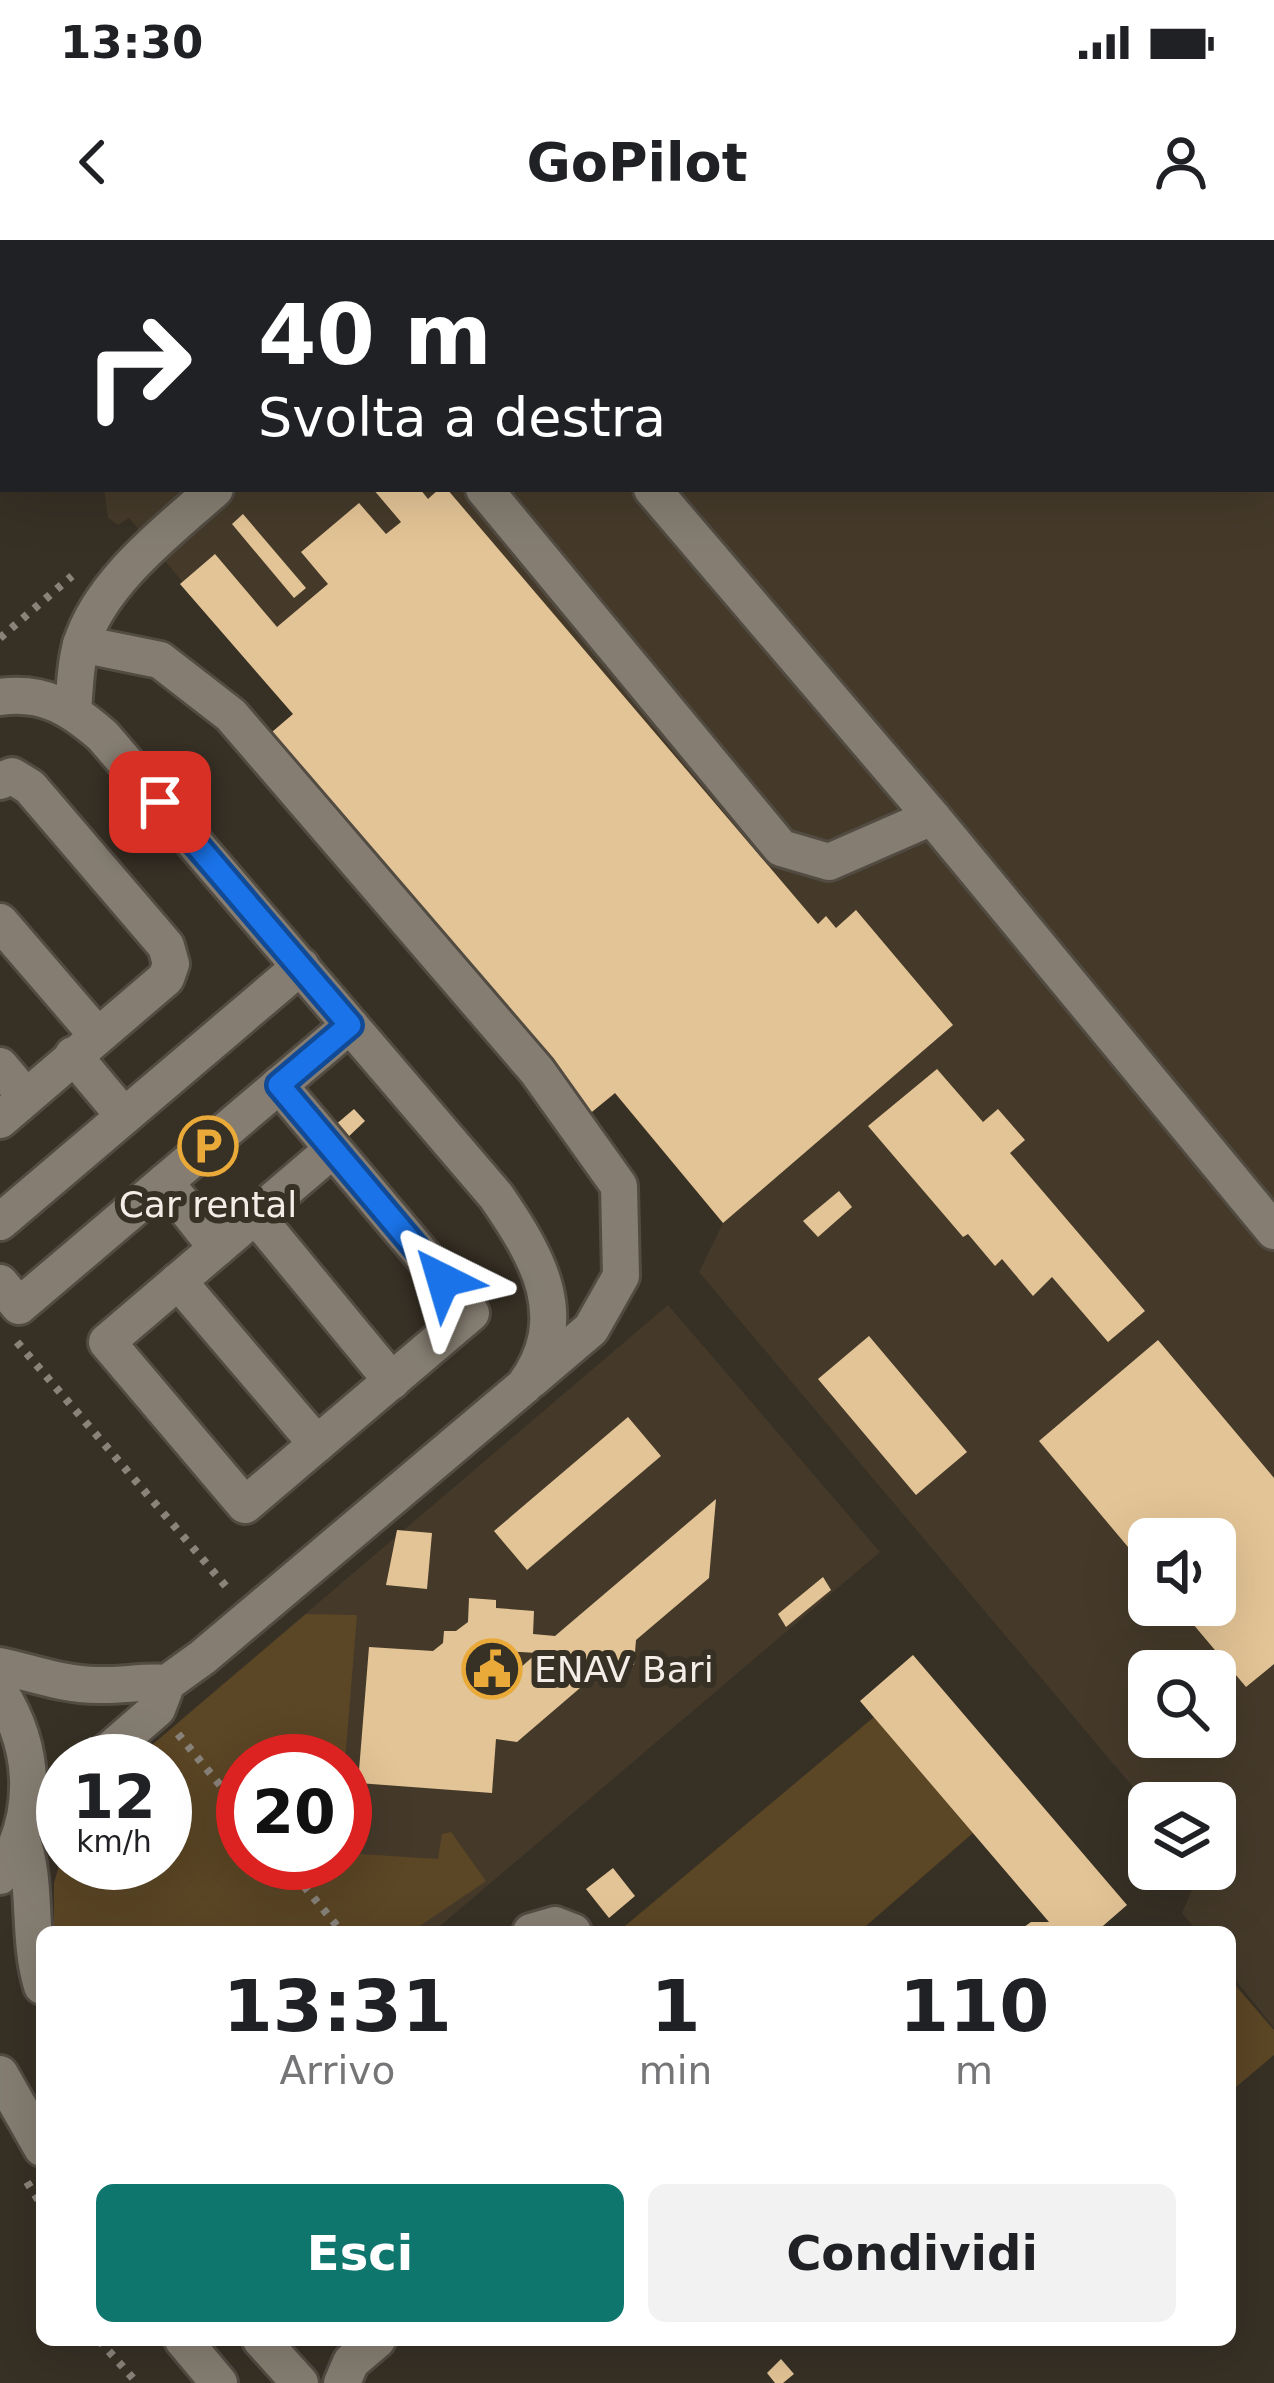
<!DOCTYPE html>
<html lang="it">
<head>
<meta charset="utf-8">
<style>
  :root { --surface:#fff; --page:#f2f2f2; --text:#202124; --muted:#757577; --accent:#0f766e }
  body { margin:0; font-family:"DejaVu Sans",sans-serif; background:var(--page); color:var(--text); height:100vh; display:flex; flex-direction:column; font-size:45px; white-space:nowrap }
  * { box-sizing:border-box; margin:0 }
  p { font-size:39px; color:var(--muted) }
  .icon { flex:none; width:66px; height:66px; fill:none; stroke:currentColor; stroke-width:2; stroke-linecap:round; stroke-linejoin:round }
  .map { position:relative; flex:1; overflow:hidden }
  .sheet { position:absolute; left:36px; top:1686px; width:1200px; height:420px; display:flex; flex-direction:column; background:var(--surface); border-radius:18px; box-shadow:0 12px 48px #0002 }
  .sheet>* { flex:none }
  .hud { position:absolute; left:0px; top:0px; width:1275px; height:252px; box-shadow:0 12px 48px #0002; background:#202124; color:#fff; overflow:hidden }
  .controls { position:absolute; left:1128px; top:1278px; display:grid; gap:24px }
  .controls a { display:grid; place-items:center; width:108px; height:108px; border-radius:18px; background:var(--surface); box-shadow:0 12px 48px #0002; font-size:60px }
  .speed { position:absolute; left:36px; top:1494px; display:flex; gap:24px; font-size:60px; font-weight:700; text-align:center }
  .speed>* { display:grid; place-content:center; width:156px; height:156px; border-radius:50%; background:var(--surface); box-shadow:0 12px 48px #0002; line-height:1 }
  .speed small { font-size:30px; font-weight:400 }
  .speed .limit { border:18px solid #d22; background:#fff; color:#111 }
  .pin { position:absolute; display:grid; place-items:center; width:102px; height:102px; color:#fff; margin:-51px; border-radius:24px; box-shadow:0 6px 18px #0006 }
  .me { position:absolute; width:132px; margin:-66px; rotate:320deg; stroke-linejoin:round; filter:drop-shadow(0 0 9px #0008) }
  .turn { display:flex; align-items:center; gap:42px; height:252px; padding:0 60px; font-size:54px }
  .turn .icon { width:156px; height:156px; stroke-width:2.5 }
  .turn b { display:block; font-size:84px; line-height:102px }
  .eta { display:flex; justify-content:space-evenly; align-items:center; height:204px; text-align:center }
  .eta b { font-size:72px; font-weight:600; line-height:84px }
  .button { display:flex; gap:24px; margin-top:auto; padding:24px 60px }
  .button a { flex:1; height:138px; border-radius:18px; background:var(--accent); color:#fff; font-size:48px; font-weight:600; line-height:138px; text-align:center }
  .button a+a { background:var(--page); color:var(--text) }
  .status { display:flex; justify-content:space-between; align-items:center; height:84px; padding:0 60px; background:var(--surface); direction:ltr }
  .status svg { height:33px; fill:currentColor }
  header { display:flex; justify-content:space-between; align-items:center; height:156px; padding:0 60px; background:var(--surface); font-size:54px; font-weight:600 }
  .map>svg:first-child { display:block }
  .built { fill:#453a2a; fill-rule:evenodd }
  .green { fill:#5b4625 }
  .building { fill:#e3c496; fill-rule:evenodd }
  .lines { fill:none; stroke-linecap:round; stroke-linejoin:round }
  .minor-casing { stroke:#514b42; stroke-width:42 }
  .path { stroke:#89837a; stroke-width:8; stroke-dasharray:6 9; stroke-linecap:butt }
  .minor { stroke:#857d71; stroke-width:36 }
  .route-casing { stroke:#114b97; stroke-width:30 }
  .route { stroke:#1a73e8; stroke-width:21 }
  .labels { text-anchor:middle; dominant-baseline:central; stroke-width:12; stroke-linejoin:round; paint-order:stroke }
  .poi-label { font-size:36px; fill:#f2eee7; stroke:#373025 }
</style>
</head>
<body>
<div class="status"><b>13:30</b><svg viewBox="0 0 49 12"><path d="M0 12V9h3v3zM5 12V6h3v6zM10 12V3h3v9zM15 12V0h3v12zM26 1h20v11H26zM47 4h2v5h-2z"/></svg></div>
<header><svg class="icon" aria-label="back" viewBox="0 0 24 24"><path d="M15 5l-7 7 7 7"/></svg>GoPilot<svg class="icon" aria-label="person" viewBox="0 0 24 24"><circle cx="12" cy="8" r="4"/><path d="M4 21q1-7 8-7t8 7"/></svg></header>
<div class="map">
<svg width="1274" height="2143" viewBox="0 0 1274 2143">
  <rect width="100%" height="100%" fill="#373025"/>
  <g class="built">
    <path d="M0,0H1274V1788L1230,1733V1692H1198L1182,1673L1201,1629H1215V1563H1149V1566L699,1032L723,983L615,854L587,876L265,498L293,474L129,278L118,285L108,278L104,249H1272V3H3V33ZM1149,1299H1215V1365H1149ZM1149,1431H1215V1497H1149Z"/>
    <polygon points="668,1065 880,1312 433,1692 354,1692 345,1623 345,1521 243,1521 176,1484"/>
  </g>
  <g class="green">
    <polygon points="306,1374 357,1375 345,1521 243,1521 243,1623 345,1623 345,1613 438,1619 442,1594 451,1592 486,1641 411,1692 54,1692 54,1643 63,1612 63,1623 165,1623 165,1521 133,1521"/>
    <polygon points="874,1477 973,1593 859,1692 630,1692 625,1686"/>
    <polygon points="1230,1739 1274,1790 1274,1815 1230,1852"/>
  </g>
  <g class="building">
    <polygon points="373,249 420,249 428,259 439,249 447,249 818,684 826,676 836,688 856,670 953,785 723,983 615,853 587,876 265,498 293,474 180,344 215,314 277,387 328,344 301,312 359,263 386,294 401,282"/>
    <polygon points="243,274 306,348 294,358 232,284"/>
    <polygon points="937,829 983,882 998,869 1025,900 1010,913 1145,1071 1108,1102 1052,1037 1033,1056 1002,1019 995,1026 968,994 963,997 868,886"/>
    <polygon points="354,869 365,881 346,899 334,886"/>
    <polygon points="839,951 852,967 818,997 803,981"/>
    <polygon points="869,1096 967,1212 916,1255 818,1139"/>
    <polygon points="1158,1100 1274,1238 1274,1424 1246,1447 1177,1365 1215,1365 1215,1299 1149,1299 1149,1332 1039,1201"/>
    <polygon points="628,1177 661,1216 527,1330 494,1291"/>
    <path d="M716,1259L709,1338L636,1400L634,1425L608,1424L517,1502L496,1499L492,1553L358,1543L369,1407L433,1411L443,1403L444,1391H456L468,1382L469,1358L496,1360V1368L534,1371L533,1394L555,1396ZM504,1411L537,1413L501,1445Z"/>
    <polygon points="397,1290 432,1293 427,1349 386,1345"/>
    <polygon points="823,1337 831,1350 786,1387 778,1374"/>
    <polygon points="913,1415 1127,1665 1096,1692 1058,1692 1055,1689 1017,1692 1031,1682 1049,1682 860,1461"/>
    <polygon points="613,1628 635,1656 609,1678 586,1649"/>
    <polygon points="781,2119 794,2134 783,2143 775,2143 767,2133"/>
  </g>
  <g class="lines">
    <g class="minor-casing">
      <g id="minor">
        <polyline points="440,0 442,3"/>
        <polyline points="484,249 781,608 829,622 932,577"/>
        <polyline points="652,249 932,577 1274,991"/>
        <polyline points="81,404 160,420 231,475 537,831 619,946 621,1036 591,1089 531,1140"/>
        <path d="M0,457C44,451 71,468 103,496L496,956C538,1017 574,1078 524,1146L203,1417L167,1443L157,1469L97,1521"/>
        <path d="M73,470C75,449 75,425 81,405C100,342 168,291 215,249"/>
        <polyline points="0,541 12,536 30,547 166,706 171,724 166,738 0,880"/>
        <polyline points="0,682 97,795"/>
        <polyline points="73,815 124,876"/>
        <polyline points="0,826 26,857"/>
        <polyline points="279,845 471,1073 245,1265 107,1102 332,910"/>
        <polyline points="165,942 217,1008"/>
        <polyline points="255,975 392,1141"/>
        <polyline points="0,982 301,726"/>
        <polyline points="178,1041 317,1204"/>
        <polyline points="0,1043 19,1066 350,785"/>
        <path d="M0,1426C32,1433 64,1445 97,1445C121,1446 143,1441 167,1443"/>
        <path d="M0,1452C37,1511 38,1578 0,1636"/>
        <polyline points="24,1585 63,1561"/>
        <path d="M21,1598C38,1643 27,1697 42,1746"/>
        <polyline points="531,1692 555,1685 573,1692"/>
        <polyline points="0,1834 42,1908"/>
        <polyline points="183,2100 219,2143"/>
        <polyline points="261,2100 300,2143"/>
        <polyline points="342,2143 351,2122 377,2100"/>
      </g>
    </g>
    <g class="path">
      <polyline points="0,398 72,336"/>
      <polyline points="17,1102 229,1350"/>
      <polyline points="178,1494 243,1573"/>
      <polyline points="285,1623 342,1692"/>
      <polyline points="27,1942 42,1966"/>
      <polyline points="99,2100 137,2143"/>
    </g>
    <use href="#minor" class="minor"/>
  </g>
  <g class="lines">
    <g class="route-casing">
      <polyline id="route" points="160,562 350,785 279,845 443,1040"/>
    </g>
    <use href="#route" class="route"/>
  </g>
  <defs>
    <g id="parking-ring" transform="scale(3)"><circle r="9.5" fill="#373025" stroke="#eaaa39" stroke-width="1.5"/><path d="M-3.5-5.5H1a3.5 3.5 0 0 1 0 7H-1V5.5H-3.5ZM-1-3.4V-.6H.8a1.4 1.4 0 0 0 0-2.8Z" fill="#eaaa39"/></g>
    <g id="civic-ring" transform="scale(3)"><circle r="9.5" fill="#373025" stroke="#eaaa39" stroke-width="1.5"/><path d="M-.6-6.5H3V-4.5H.6V-3L4-1V1h2V6H-6V1h2V-1L-.6-3ZM-1.2 2.5V6h2.4V2.5Z" fill="#eaaa39"/></g>
  </defs>
  <g fill-rule="evenodd">
    <use href="#parking-ring" x="208" y="906"/>
    <use href="#civic-ring" x="492" y="1429"/>
  </g>
  <g class="labels">
    <g class="poi-label">
      <text x="208" y="964">Car rental</text>
      <text x="534" y="1429" text-anchor="start">ENAV Bari</text>
    </g>
  </g>
</svg>
<div class="controls">
<a><svg class="icon" aria-label="sound" viewBox="0 0 24 24"><path d="M4 9h4l5-4v14l-5-4H4zM17 9q2 3 0 6"/></svg></a>
<a><svg class="icon" aria-label="search" viewBox="0 0 24 24"><circle cx="10" cy="10" r="6"/><path d="M15 15l6 6"/></svg></a>
<a><svg class="icon" aria-label="layers" viewBox="0 0 24 24"><path d="M12 4l9 5-9 5-9-5zM3 14l9 5 9-5"/></svg></a>
</div>
<div class="speed"><div>12<small>km/h</small></div><div class="limit">20</div></div>
<div class="pin" style="left:160px;top:562px;background:#d93025"><svg class="icon" aria-label="arrive" viewBox="0 0 24 24"><path d="M6 21V4h12l-3 4 3 4H6"/></svg></div>
<svg class="me" style="left:443px;top:1040px" viewBox="-20 -20 40 40"><path d="M0-17L14 15 0 8-14 15z" fill="#1a73e8" stroke="#fff" stroke-width="4"/></svg>
<div class="hud">
<div class="turn"><svg class="icon" aria-label="right" viewBox="0 0 24 24"><path d="M7 20v-9h11M14 6l5 5-5 5"/></svg><div><b>40 m</b>Svolta a destra</div></div>
</div>
<section class="sheet">
<div class="eta">
<div><b>13:31</b><p>Arrivo</p></div>
<div><b>1</b><p>min</p></div>
<div><b>110</b><p>m</p></div>
</div>
<div class="button"><a>Esci</a><a>Condividi</a></div>
</section>
</div>
</body>
</html>
